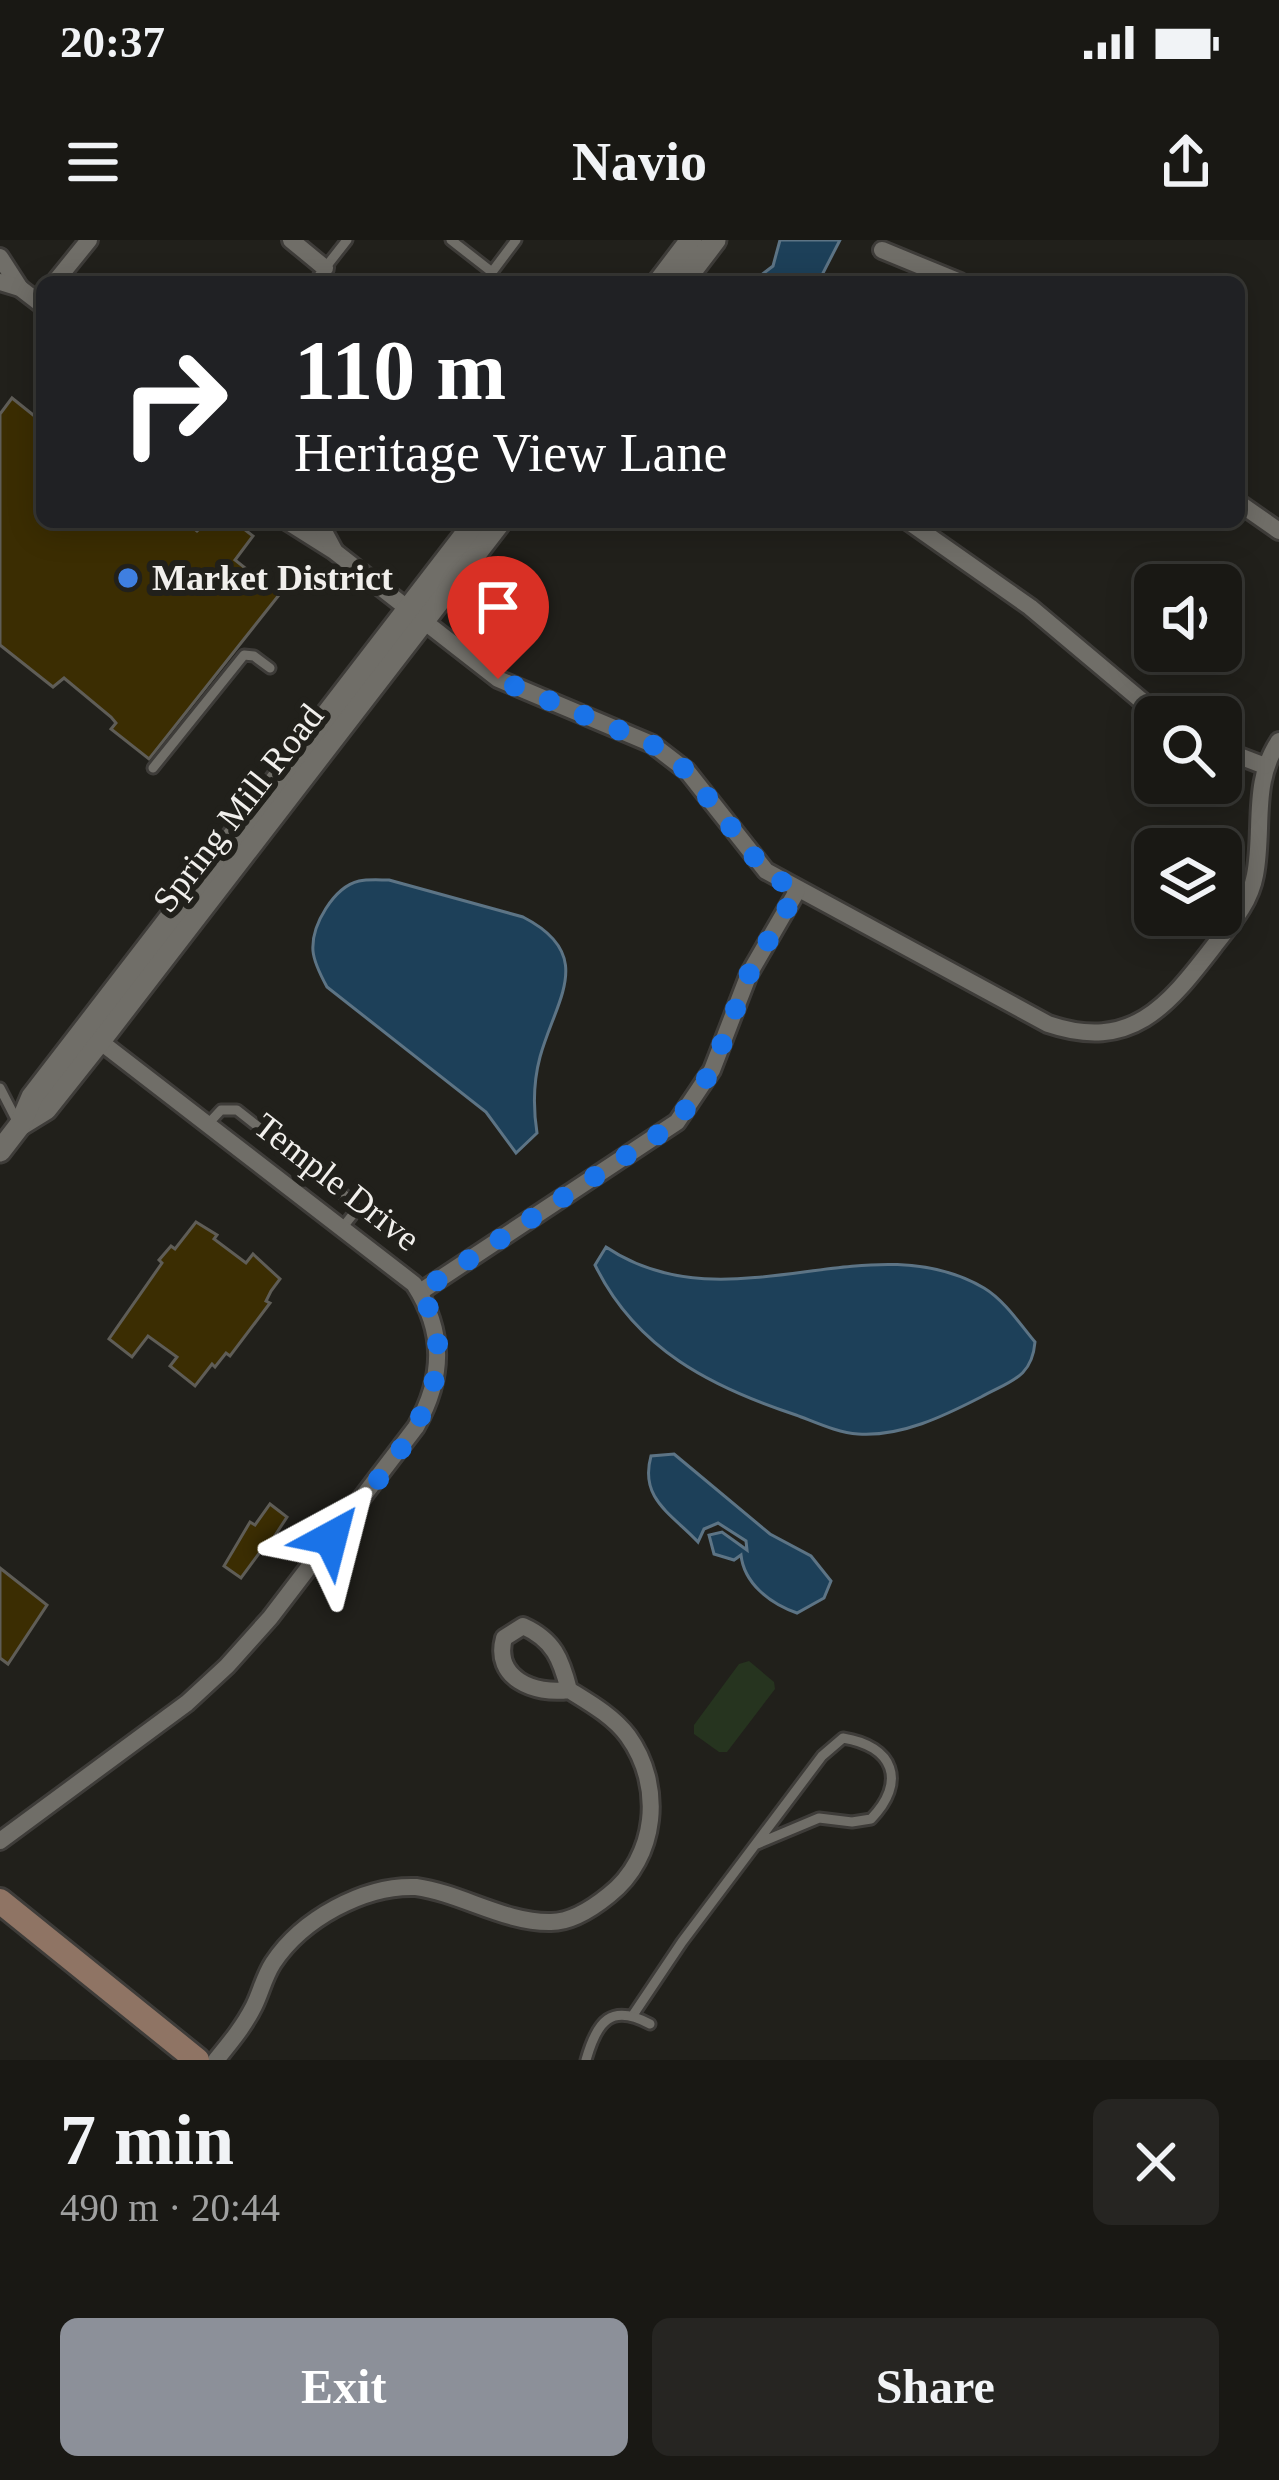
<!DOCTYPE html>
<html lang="en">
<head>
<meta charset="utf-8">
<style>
  :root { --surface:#191814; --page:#262522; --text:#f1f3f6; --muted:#9fa0a0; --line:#373734; --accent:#8c9099 }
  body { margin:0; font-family:Georgia,serif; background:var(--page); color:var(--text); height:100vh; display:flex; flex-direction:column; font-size:45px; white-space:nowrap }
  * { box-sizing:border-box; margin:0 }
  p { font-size:39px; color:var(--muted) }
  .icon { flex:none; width:66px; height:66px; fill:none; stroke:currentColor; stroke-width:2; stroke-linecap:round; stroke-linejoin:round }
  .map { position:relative; height:1820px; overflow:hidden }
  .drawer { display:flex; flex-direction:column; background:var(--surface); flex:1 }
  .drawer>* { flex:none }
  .hud { position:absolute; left:36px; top:36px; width:1209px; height:252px; border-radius:18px; box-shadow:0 6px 30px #0003,0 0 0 3px var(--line); background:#202124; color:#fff; overflow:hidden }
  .controls { position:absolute; left:1134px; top:324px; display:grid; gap:24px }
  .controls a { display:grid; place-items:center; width:108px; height:108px; border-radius:18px; background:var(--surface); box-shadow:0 6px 30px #0003,0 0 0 3px var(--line); font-size:60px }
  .pin { position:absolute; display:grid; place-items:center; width:102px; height:102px; color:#fff; margin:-123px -51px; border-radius:50% 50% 50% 0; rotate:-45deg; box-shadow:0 0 12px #0007 }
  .pin .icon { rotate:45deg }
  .me { position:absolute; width:132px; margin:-66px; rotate:38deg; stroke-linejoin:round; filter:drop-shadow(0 0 9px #0008) }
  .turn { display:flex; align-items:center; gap:42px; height:252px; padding:0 60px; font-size:54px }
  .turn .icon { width:156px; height:156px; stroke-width:2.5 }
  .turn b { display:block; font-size:84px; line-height:102px }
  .round { display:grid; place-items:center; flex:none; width:126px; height:126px; border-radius:18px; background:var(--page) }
  .headline { display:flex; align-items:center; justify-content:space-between; height:204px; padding:0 60px }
  h1 { font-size:72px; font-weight:700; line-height:90px }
  .action { display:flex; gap:24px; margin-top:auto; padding:24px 60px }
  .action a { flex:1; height:138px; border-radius:18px; background:var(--accent); color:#fff; font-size:48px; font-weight:700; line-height:138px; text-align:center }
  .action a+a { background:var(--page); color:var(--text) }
  .status { display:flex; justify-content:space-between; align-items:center; height:84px; padding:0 60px; background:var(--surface); direction:ltr }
  .status svg { height:33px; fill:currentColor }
  header { display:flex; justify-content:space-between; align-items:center; height:156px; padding:0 60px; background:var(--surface); font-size:54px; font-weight:700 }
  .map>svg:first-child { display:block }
  .green { fill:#26341f }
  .water { fill:#1d4059; stroke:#5d7485; stroke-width:3 }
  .building { fill:#3b2d02; stroke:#5f5d57; stroke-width:3 }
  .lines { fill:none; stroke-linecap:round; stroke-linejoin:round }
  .service-casing { stroke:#3e3c39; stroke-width:15 }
  .minor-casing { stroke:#3e3c39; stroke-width:22 }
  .tertiary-casing { stroke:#3e3c39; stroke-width:27 }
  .secondary-casing { stroke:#3e3c39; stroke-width:30 }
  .service { stroke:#706e68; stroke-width:9 }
  .minor { stroke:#706e68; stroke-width:16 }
  .tertiary { stroke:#706e68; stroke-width:21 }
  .secondary { stroke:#8f7464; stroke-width:24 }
  .route { stroke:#1a73e8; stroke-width:21; stroke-dasharray:0 37.8 }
  .shop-dot { fill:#3f7fe0; stroke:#21201b; stroke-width:4.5 }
  .labels { text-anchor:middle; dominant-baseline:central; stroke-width:12; stroke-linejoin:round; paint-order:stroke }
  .poi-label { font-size:36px; font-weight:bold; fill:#f1efec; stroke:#21201b; text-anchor:start }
  .street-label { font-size:36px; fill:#f1efec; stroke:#21201b }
</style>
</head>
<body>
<div class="status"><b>20:37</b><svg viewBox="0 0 49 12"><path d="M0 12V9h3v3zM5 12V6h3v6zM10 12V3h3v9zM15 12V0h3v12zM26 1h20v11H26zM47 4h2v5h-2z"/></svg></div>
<header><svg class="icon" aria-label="menu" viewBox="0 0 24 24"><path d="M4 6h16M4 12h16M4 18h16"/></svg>Navio<svg class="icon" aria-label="share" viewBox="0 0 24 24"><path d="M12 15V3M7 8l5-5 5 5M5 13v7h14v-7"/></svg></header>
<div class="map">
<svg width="1279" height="1820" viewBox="0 0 1279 1820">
  <rect width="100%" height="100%" fill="#21201b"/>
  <polygon class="green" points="749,1421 774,1442 775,1449 727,1512 719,1512 694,1494 694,1485 739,1424"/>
  <g class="water">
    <polygon points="780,0 840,0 823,33 823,42 752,42 773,26"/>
    <path d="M389,640L523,677C597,715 556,759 540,817C533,843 533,867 537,893L516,913L486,872L327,747C321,736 314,723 313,711C311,685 334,647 359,641C368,639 380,640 389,640Z"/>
    <path d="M606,1007C728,1089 869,980 984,1048C1004,1060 1020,1084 1035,1102C1032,1138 1010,1141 981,1157C944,1176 901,1197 858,1194C838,1193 815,1182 796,1175C711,1147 636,1109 595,1025Z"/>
    <path d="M674,1214L770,1294L811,1316L831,1341L824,1358L797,1373C769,1363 744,1343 741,1315L734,1320L714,1314L709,1295L722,1292L747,1310L746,1301L718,1283L704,1289L698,1302C672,1274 639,1259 651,1216Z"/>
  </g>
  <g class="building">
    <polygon points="12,158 42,182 42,282 186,282 197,291 207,282 235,282 253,296 235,320 279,355 149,519 111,489 116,483 111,477 64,438 53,447 0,405 0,174"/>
    <polygon points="196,982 217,995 214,999 246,1023 253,1014 280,1039 271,1051 266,1061 270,1063 230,1116 226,1113 215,1127 212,1124 195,1146 170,1126 177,1117 148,1096 132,1117 109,1099 162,1023 159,1020 171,1006 175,1009"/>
    <polygon points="270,1264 287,1277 263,1314 260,1312 241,1338 224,1326 250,1282 255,1285"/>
    <polygon points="0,1328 47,1365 8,1424 0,1418"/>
  </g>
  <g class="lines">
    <g class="service-casing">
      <g id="service">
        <polyline points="451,0 492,32 516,0"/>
        <polyline points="314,42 347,0"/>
        <polyline points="153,528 244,415 254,416 270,428"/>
        <polyline points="0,848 17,881"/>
        <polyline points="208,884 221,870 237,870 352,961 354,973 343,987"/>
        <path d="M633,1775L682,1702L822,1516L843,1498C894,1506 907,1542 871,1579L852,1582L819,1578L757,1604"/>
        <path d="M586,1820C597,1781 611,1763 650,1784"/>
      </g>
    </g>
    <g class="minor-casing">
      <g id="minor">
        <polyline points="291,0 325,28"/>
        <polyline points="882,10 960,42"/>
        <polyline points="0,17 20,48"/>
        <polyline points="0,42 20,48 42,65"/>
        <polyline points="55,42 89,0"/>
        <polyline points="1239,263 1279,291"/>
        <path d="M288,282L334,311L498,439L652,504L687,531L766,631L1048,784C1131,812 1167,767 1214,706C1231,684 1250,663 1255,635C1264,588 1251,543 1279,501"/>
        <polyline points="319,282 334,310"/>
        <polyline points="909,282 1030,367 1161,477"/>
        <polyline points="1221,509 1265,526"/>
        <polyline points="420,1052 677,882 712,830 749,734 797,651"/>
        <path d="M0,1601L187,1463L227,1426L270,1378L416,1187C444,1137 445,1092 414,1044L93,796"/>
        <path d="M216,1820C230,1803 244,1786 254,1766C261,1752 264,1737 273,1723C302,1679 364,1645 416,1647C461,1653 505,1683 551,1682C572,1682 593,1668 609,1655C657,1617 664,1546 628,1496C613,1476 590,1463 569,1450C534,1455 493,1438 504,1398L523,1386C554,1400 561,1419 569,1450"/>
      </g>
    </g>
    <g class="tertiary-casing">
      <g id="tertiary">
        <polyline points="659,42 691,0"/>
        <polyline points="683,42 715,0"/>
        <polyline points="20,885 46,869 100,801 500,282"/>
        <polyline points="0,911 20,885 32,857 475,282"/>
      </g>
    </g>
    <g class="secondary-casing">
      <polyline id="secondary" points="0,1661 197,1820"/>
    </g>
    <use href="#service" class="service"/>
    <use href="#minor" class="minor"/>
    <use href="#tertiary" class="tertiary"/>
    <use href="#secondary" class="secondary"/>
  </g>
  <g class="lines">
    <path class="route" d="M331,1298C384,1229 477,1144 420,1052L677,882L712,830L749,734L797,651L766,632L687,531L652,504L498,439"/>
  </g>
  <circle class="shop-dot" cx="128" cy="338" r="12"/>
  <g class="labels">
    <g class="poi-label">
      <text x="152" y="338">Market District</text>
    </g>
    <g class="street-label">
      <text transform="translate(238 568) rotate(-52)">Spring Mill Road</text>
      <text transform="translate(337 942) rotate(38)">Temple Drive</text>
    </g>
  </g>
</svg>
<div class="controls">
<a><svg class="icon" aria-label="sound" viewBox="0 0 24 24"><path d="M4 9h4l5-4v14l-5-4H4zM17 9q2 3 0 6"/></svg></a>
<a><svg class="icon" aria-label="search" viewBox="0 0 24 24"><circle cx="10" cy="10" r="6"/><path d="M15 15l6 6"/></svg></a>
<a><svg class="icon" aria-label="layers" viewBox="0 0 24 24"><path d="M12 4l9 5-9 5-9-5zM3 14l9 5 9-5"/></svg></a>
</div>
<div class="pin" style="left:498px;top:439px;background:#d93025"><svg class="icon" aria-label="arrive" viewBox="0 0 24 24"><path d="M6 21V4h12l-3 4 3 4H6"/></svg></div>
<svg class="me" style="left:331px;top:1298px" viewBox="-20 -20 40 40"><path d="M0-17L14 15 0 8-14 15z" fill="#1a73e8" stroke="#fff" stroke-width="4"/></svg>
<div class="hud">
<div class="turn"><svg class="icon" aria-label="right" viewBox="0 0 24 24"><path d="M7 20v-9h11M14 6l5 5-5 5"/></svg><div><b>110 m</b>Heritage View Lane</div></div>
</div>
</div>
<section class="drawer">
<div class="headline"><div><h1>7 min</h1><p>490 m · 20:44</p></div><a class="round"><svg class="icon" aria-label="close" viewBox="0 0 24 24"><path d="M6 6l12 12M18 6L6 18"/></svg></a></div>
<div class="action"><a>Exit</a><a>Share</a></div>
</section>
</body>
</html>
